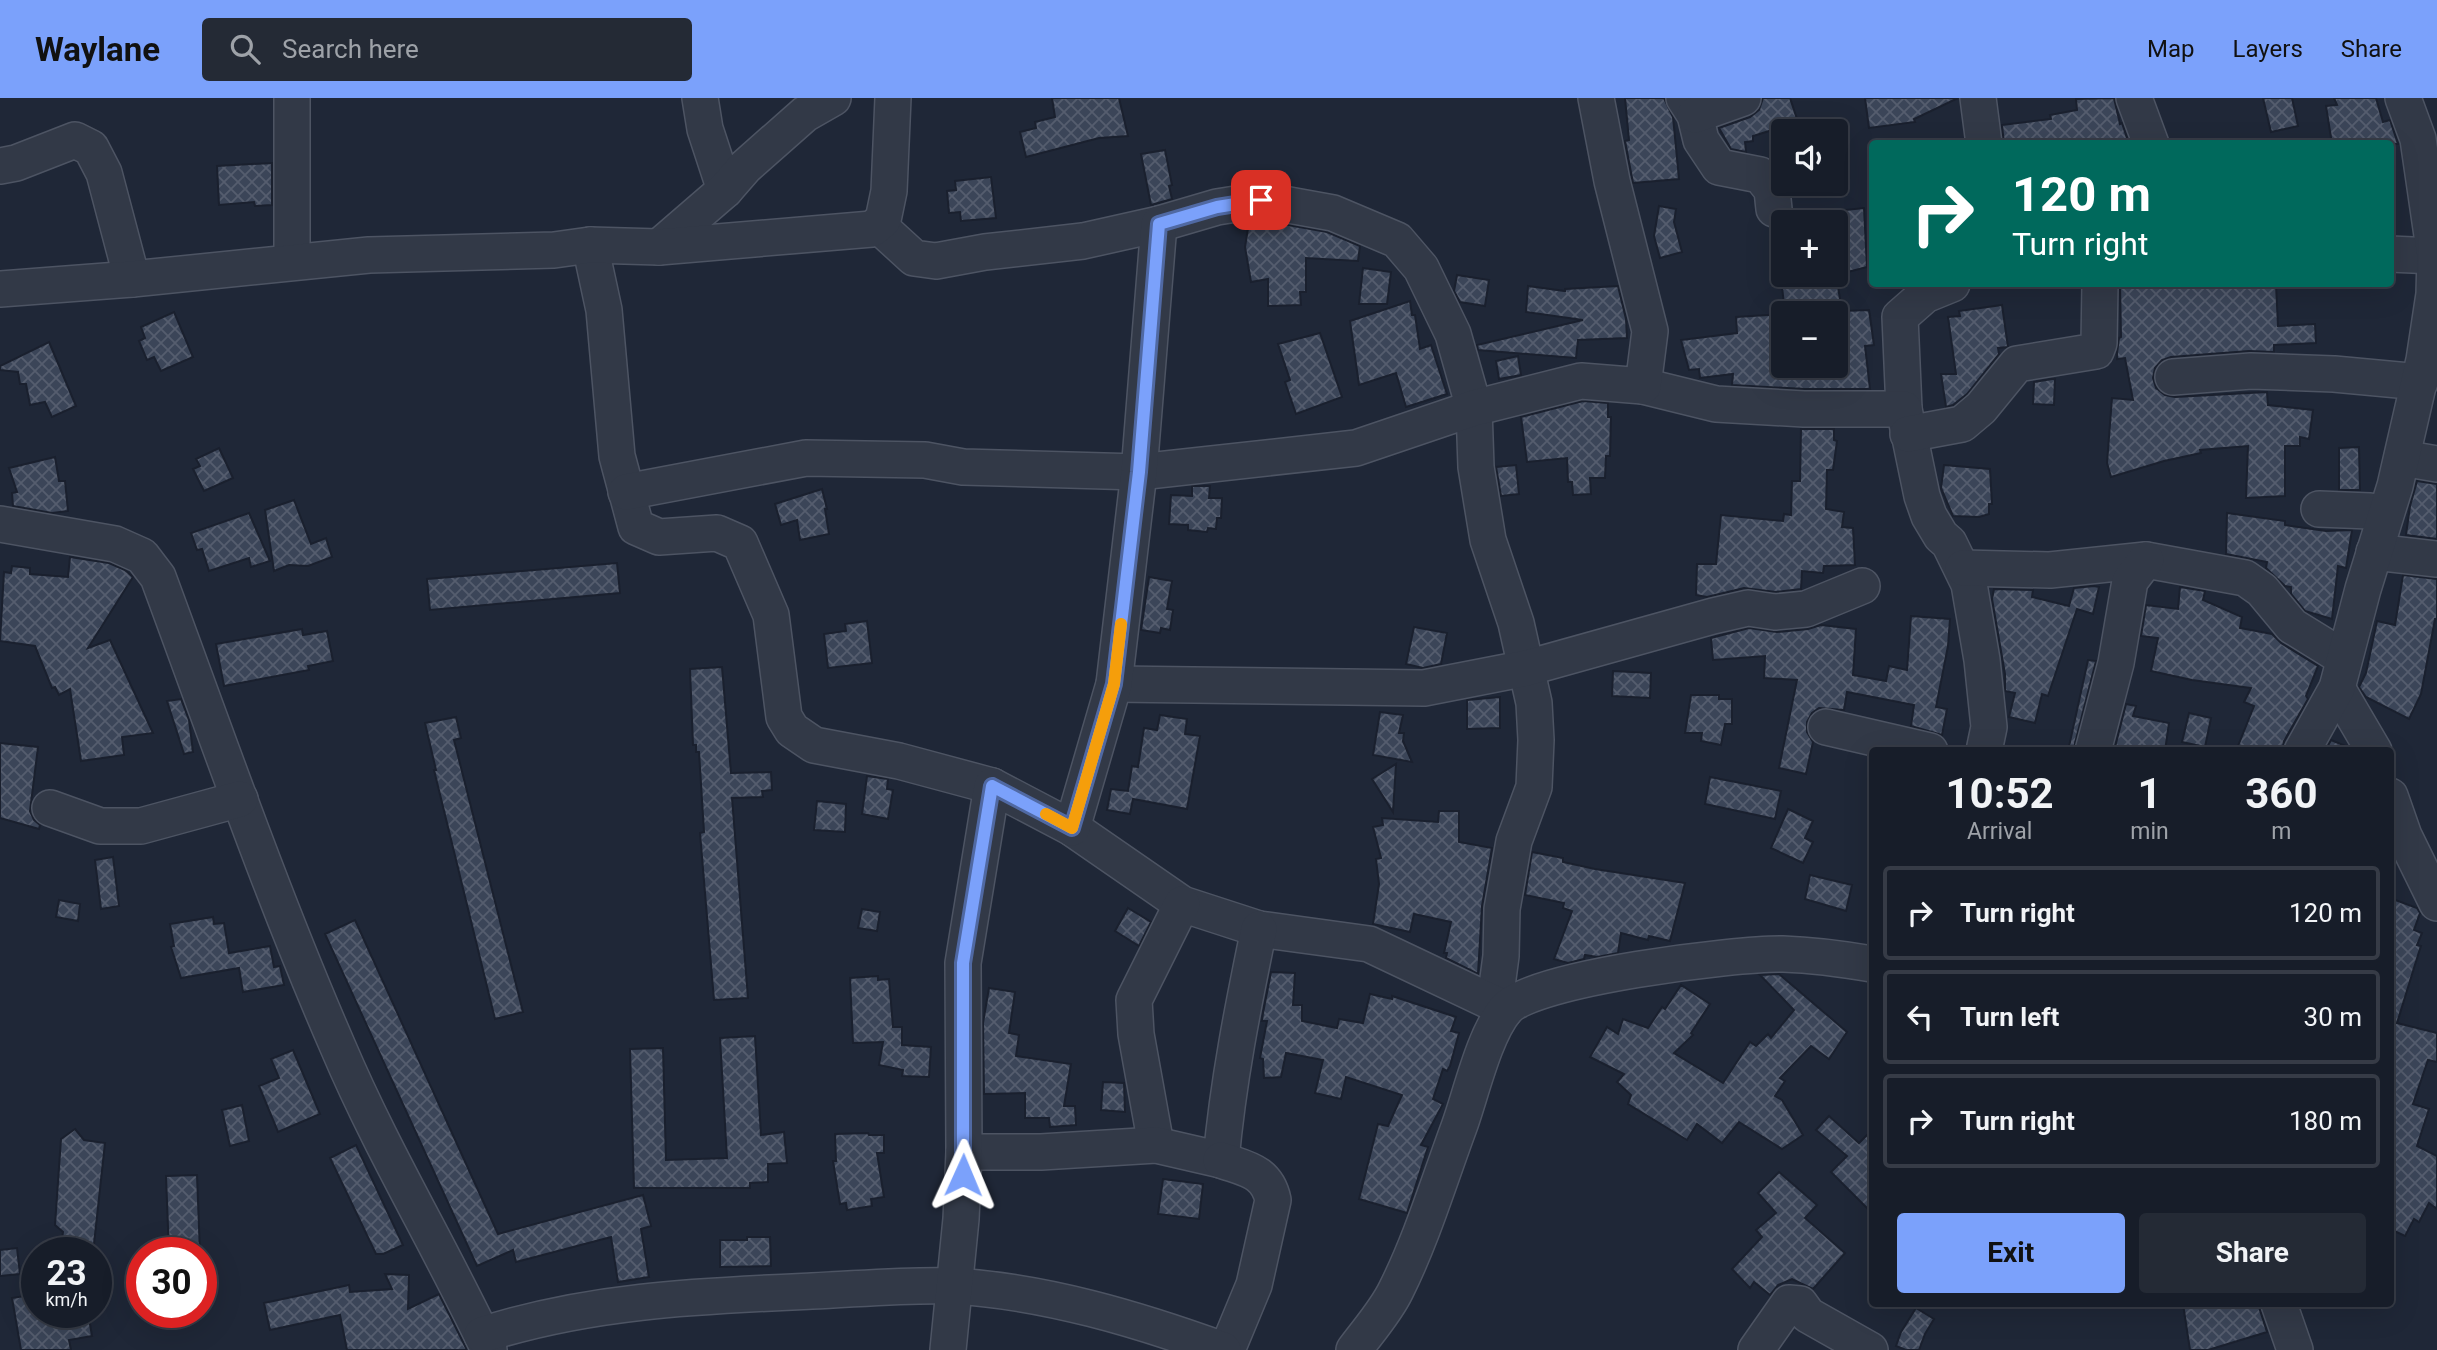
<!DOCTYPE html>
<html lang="en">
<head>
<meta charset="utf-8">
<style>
  :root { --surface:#171d29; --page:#242a35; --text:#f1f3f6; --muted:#9ea2a8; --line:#363b46; --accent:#7ba1fb }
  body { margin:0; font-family:Roboto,sans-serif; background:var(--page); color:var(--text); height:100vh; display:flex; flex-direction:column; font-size:26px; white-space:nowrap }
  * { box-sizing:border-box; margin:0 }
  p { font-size:23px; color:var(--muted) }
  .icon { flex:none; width:38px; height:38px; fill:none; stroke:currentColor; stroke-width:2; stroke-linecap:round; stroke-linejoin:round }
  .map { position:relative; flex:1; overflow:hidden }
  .sheet { position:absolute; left:1869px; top:649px; width:525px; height:560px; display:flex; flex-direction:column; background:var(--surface); border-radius:7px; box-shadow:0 7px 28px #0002,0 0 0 2px var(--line) }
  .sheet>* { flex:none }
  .top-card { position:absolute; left:1869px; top:42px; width:525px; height:147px; border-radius:7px; box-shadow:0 7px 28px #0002,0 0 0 2px var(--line); background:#00695c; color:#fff; overflow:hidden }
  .controls { position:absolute; left:1771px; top:21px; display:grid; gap:14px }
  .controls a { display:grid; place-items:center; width:77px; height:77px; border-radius:7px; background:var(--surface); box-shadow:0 7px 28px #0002,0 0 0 2px var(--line); font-size:35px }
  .speed { position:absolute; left:21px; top:1139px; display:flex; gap:14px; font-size:35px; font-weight:700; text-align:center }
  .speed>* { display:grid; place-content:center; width:91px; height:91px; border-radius:50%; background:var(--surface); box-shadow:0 7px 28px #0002,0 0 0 2px var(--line); line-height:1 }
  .speed small { font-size:18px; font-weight:400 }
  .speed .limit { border:10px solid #d22; background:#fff; color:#111 }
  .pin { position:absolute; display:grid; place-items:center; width:60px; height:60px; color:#fff; margin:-30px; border-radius:14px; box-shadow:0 4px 10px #0006 }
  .me { position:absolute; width:77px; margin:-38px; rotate:1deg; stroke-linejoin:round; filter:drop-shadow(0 0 5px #0008) }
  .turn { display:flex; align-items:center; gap:24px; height:147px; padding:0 28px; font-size:32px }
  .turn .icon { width:91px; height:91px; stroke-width:2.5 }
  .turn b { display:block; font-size:49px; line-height:60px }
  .eta { display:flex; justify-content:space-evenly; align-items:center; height:119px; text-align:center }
  .eta b { font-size:42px; font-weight:700; line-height:49px }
  .button { display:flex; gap:14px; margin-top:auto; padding:14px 28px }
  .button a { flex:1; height:80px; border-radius:7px; background:var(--accent); color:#111; font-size:28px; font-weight:700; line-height:80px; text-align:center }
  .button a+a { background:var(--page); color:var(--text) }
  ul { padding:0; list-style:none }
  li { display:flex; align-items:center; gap:21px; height:94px; margin:0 14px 10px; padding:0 14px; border:4px solid var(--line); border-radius:7px }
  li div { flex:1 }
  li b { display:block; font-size:26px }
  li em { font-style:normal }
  header { display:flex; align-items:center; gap:42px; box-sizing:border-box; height:98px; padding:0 35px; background:var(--accent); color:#111 }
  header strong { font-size:33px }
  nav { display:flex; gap:38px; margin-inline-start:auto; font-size:24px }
  .search { width:490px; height:63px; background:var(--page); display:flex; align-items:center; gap:18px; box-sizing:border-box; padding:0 24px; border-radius:7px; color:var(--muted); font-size:26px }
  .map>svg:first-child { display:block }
  .building { fill:url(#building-cross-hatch); stroke:#1a202e; stroke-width:2 }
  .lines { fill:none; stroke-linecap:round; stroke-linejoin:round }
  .minor-casing { stroke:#4d5463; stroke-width:38 }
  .minor { stroke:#323947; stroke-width:35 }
  .route-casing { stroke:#5069a3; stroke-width:18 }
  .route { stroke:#7ba1fb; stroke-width:12 }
  .slow { stroke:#f59e0b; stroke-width:12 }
</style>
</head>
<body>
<header>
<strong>Waylane</strong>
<div class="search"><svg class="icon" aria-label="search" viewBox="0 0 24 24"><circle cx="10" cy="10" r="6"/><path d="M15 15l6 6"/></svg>Search here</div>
<nav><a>Map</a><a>Layers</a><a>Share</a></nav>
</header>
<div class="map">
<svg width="2437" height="1252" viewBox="0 0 2437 1252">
  <defs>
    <pattern id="building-cross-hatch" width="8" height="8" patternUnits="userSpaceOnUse" patternTransform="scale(1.75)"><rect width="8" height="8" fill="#3b4558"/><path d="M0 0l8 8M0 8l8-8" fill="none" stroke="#555d6e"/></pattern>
  </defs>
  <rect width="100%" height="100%" fill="#1f2737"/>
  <g class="building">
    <polygon points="1052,0 1119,0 1128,38 1099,40 1026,59 1020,34 1036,30 1035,24 1055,19"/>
    <polygon points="1625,0 1664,0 1673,19 1679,81 1633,85 1625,43 1629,42"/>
    <polygon points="1763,0 1790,0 1798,24 1753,38 1753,43 1745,44 1746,54 1731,51 1719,30 1750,19 1759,12"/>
    <polygon points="1865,0 1958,0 1914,21 1915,24 1869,30"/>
    <polygon points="2114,0 2120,26 2122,25 2129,46 2004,46 2002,27 2051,21 2050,17 2077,12 2076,1"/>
    <polygon points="2263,0 2292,0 2298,28 2271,34"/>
    <polygon points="2334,0 2376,0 2383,24 2390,22 2398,46 2332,46 2326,8 2337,7"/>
    <polygon points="1165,52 1172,87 1169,88 1172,101 1151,107 1141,56"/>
    <polygon points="272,65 272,107 255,108 254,104 219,107 217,68"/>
    <polygon points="991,79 996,120 961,123 960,114 949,115 947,93 956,92 955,83"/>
    <polygon points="1659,108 1676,111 1674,124 1682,154 1660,160 1654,138"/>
    <polygon points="1864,110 1867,169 1836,177 1842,213 1869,212 1874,247 1865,248 1870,291 1805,291 1732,287 1733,276 1700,280 1699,271 1689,272 1681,242 1737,235 1736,219 1783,216 1783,279 1822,271 1822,268 1836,268 1836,215 1785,215 1781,180 1789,179 1789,177 1836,177 1836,113"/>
    <polygon points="1261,122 1327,134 1360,148 1358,163 1306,160 1306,194 1300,194 1301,207 1268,208 1268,181 1251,184 1245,149 1249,124"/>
    <polygon points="1363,170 1391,174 1387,206 1359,206"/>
    <polygon points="1457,177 1489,182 1485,208 1460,204 1454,193"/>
    <polygon points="2127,186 2153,186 2153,189 2184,186 2276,186 2278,228 2315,226 2316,245 2274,247 2274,254 2249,253 2171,259 2162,262 2155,270 2153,280 2156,290 2165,297 2175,299 2267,294 2268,307 2313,312 2309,341 2300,339 2300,348 2285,348 2285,398 2246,400 2248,348 2200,352 2201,355 2164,363 2111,379 2107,365 2112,300 2133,302 2125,260 2117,261 2117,255 2119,240 2121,239 2120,187"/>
    <polygon points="1528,188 1565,193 1565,191 1618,188 1626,221 1627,240 1578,242 1576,260 1478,252 1477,247 1583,222 1526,214"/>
    <polygon points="1410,203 1412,217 1415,217 1420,251 1431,247 1447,296 1406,309 1396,275 1359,287 1350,223"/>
    <polygon points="2002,207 2008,249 1998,250 1999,256 1967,296 1953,307 1946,309 1941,276 1956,276 1948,219 1960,218 1959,213"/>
    <polygon points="174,214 193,259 161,273 154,259 147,262 139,243 145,240 141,229"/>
    <polygon points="1320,235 1342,299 1296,316 1285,284 1290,282 1278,246"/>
    <polygon points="49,244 76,308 52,319 45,304 30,307 26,286 20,286 18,274 0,272 0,268"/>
    <polygon points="1518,258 1521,277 1499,281 1496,263"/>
    <polygon points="2052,281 2055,281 2054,307 2033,306 2034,284"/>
    <polygon points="1583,303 1608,305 1608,319 1611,319 1610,358 1606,358 1605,380 1590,380 1591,396 1573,397 1572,384 1568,384 1567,360 1527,364 1521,319"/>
    <polygon points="1801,331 1834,331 1834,342 1837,343 1833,372 1827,372 1826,411 1844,414 1842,429 1853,430 1855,467 1824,468 1823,475 1802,473 1801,491 1776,494 1744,490 1707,499 1696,497 1697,466 1716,466 1721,417 1783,423 1784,416 1791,417 1792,383 1800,383"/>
    <polygon points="2359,349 2360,392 2339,392 2339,350"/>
    <polygon points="219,350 233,380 204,393 193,371 200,368 196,361"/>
    <polygon points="55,359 59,383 65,383 68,413 52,415 13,408 12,395 17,394 9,370"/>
    <polygon points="1516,367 1519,396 1501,398 1496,369"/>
    <polygon points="1944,367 1990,371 1992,406 1989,406 1989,416 1979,419 1953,418 1941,390"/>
    <polygon points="2417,383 2437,386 2437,441 2406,437 2410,408"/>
    <polygon points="1192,388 1210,388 1209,400 1222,400 1221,420 1217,420 1216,431 1208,430 1207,434 1188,432 1188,427 1169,426 1171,397 1192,398"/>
    <polygon points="822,391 827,411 825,411 829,436 800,442 797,422 781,427 775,406"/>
    <polygon points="294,402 311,446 326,440 332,459 308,468 289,467 274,473 265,412"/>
    <polygon points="249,415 270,463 251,469 249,460 209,473 202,451 197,452 191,435"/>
    <polygon points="2227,415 2285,423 2285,427 2326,433 2352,432 2346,470 2338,468 2332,521 2305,513 2291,496 2291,489 2285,488 2266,470 2267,464 2226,456"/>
    <polygon points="70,459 109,465 125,472 133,479 88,550 110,542 153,635 122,639 124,657 81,663 70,591 59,597 55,589 52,590 35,548 0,543 4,474 11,475 12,468 30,470 30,476 68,479"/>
    <polygon points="617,465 620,495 430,512 427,481"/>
    <polygon points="2403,477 2437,481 2437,521 2435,521 2421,596 2409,621 2366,599 2359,589 2366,575 2377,523 2395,527"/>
    <polygon points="1149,479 1172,483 1167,511 1173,512 1170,532 1161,530 1160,535 1141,532"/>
    <polygon points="2094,488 2099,489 2093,516 2077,511 2048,598 2042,596 2035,625 2009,619 2015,595 2005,593 2005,576 1992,501 1994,491 2033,492 2032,499 2069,508 2074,490"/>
    <polygon points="2180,489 2205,493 2203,502 2242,519 2240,530 2272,536 2281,545 2318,568 2306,598 2308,601 2284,643 2282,653 2236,653 2254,608 2244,604 2251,590 2192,582 2151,573 2158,540 2141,538 2146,507 2178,511"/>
    <polygon points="1911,518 1950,521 1948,548 1936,609 1947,611 1942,637 1911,628 1914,607 1847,594 1844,612 1819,610 1812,615 1807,624 1807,634 1813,644 1806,676 1779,670 1797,582 1764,580 1765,558 1713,562 1711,540 1749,530 1777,534 1808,531 1821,527 1856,531 1853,577 1886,583 1889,568 1907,572"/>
    <polygon points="867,523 872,565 828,570 824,536 846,533 845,526"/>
    <polygon points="1414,529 1447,535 1441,566 1423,570 1406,566"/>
    <polygon points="302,531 303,537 327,533 333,563 308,568 309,572 224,588 216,546"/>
    <polygon points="2088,562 2096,563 2073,653 2068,653"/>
    <polygon points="722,569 731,675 771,674 772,692 762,693 763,699 732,700 748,900 714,902 700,735 704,734 699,654 696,654 696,647 693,647 690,571"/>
    <polygon points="1613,573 1651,575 1650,600 1612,598"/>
    <polygon points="1691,597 1719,597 1719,601 1732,601 1732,626 1725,626 1721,647 1701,643 1702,635 1685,635"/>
    <polygon points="1500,599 1500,630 1467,631 1467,602"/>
    <polygon points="181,601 189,622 193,654 184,656 167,603"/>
    <polygon points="2126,606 2136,608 2133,618 2169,625 2165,653 2122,649 2122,653 2114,653"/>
    <polygon points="1380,614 1403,617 1399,635 1404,635 1403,643 1412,664 1373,657"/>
    <polygon points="2189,615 2211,620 2205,649 2182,644"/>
    <polygon points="1160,617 1187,621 1185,636 1200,638 1187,711 1133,701 1130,716 1107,712 1111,691 1128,693 1132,668 1138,669 1144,630 1157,632"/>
    <polygon points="456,619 461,640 454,642 523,914 495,921 434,672 436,672 425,625"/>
    <polygon points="2331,642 2348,649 2351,653 2325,653"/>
    <polygon points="0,645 38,649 30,713 34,722 40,727 39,731 0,720"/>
    <polygon points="1396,666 1393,714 1372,681"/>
    <polygon points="867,678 888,681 887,691 893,692 888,721 862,716"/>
    <polygon points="1710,679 1781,693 1775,721 1705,706"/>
    <polygon points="817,703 846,706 845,734 814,732"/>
    <polygon points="1788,711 1813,723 1805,740 1813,744 1803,765 1771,750"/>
    <polygon points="1439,713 1459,713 1459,744 1492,750 1482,808 1478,876 1446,860 1447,855 1444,855 1451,824 1414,816 1410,834 1373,826 1379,786 1376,761 1381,760 1373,729 1383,727 1382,720 1438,724"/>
    <polygon points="1532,754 1563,760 1563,764 1595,771 1685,785 1670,843 1649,838 1648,842 1621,835 1618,855 1597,859 1585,857 1584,861 1568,865 1554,861 1572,813 1563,810 1564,805 1525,797"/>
    <polygon points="113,759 119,808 101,811 95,762"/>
    <polygon points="1810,777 1852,787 1846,813 1805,801"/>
    <polygon points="2390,800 2417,810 2420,815 2414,832 2422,835 2417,847 2421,848 2418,857 2397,925 2437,935 2437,964 2428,962 2413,1006 2429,1011 2417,1048 2437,1058 2437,1111 2429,1105 2419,1124 2414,1121 2405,1138 2390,1131"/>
    <polygon points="59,802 80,806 78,823 56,819"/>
    <polygon points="1128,810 1151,824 1139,848 1115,833"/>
    <polygon points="862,811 880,814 877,833 858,830"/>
    <polygon points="213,819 214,826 224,825 229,855 270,848 274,869 280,868 284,887 243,894 239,870 181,880 171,849 174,848 170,826"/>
    <polygon points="355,822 498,1136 643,1097 651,1128 641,1131 649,1179 618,1184 611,1139 516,1164 513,1152 477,1168 325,836"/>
    <polygon points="1271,874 1295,875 1293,907 1302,907 1302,923 1337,930 1339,921 1363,925 1370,896 1392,901 1392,898 1456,919 1451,933 1459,935 1450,968 1447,973 1443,971 1433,1001 1443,1006 1421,1047 1428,1049 1407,1115 1359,1101 1378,1026 1388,1028 1402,997 1346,979 1341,1001 1315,995 1323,962 1286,955 1281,979 1264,980 1263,961 1260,960 1267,923 1262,923 1263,915"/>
    <polygon points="1779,876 1847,934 1829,961 1811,948 1780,980 1785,983 1775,998 1782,1002 1803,1037 1782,1051 1739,1024 1722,1045 1697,1026 1687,1042 1628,1006 1631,997 1617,984 1624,976 1590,959 1607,929 1618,936 1623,921 1648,930 1662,909 1665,911 1681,887 1710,906 1691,935 1693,937 1674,955 1723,985 1750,944 1756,948 1768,936 1771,940 1794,912 1760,877"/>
    <polygon points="878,878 878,882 889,881 893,929 902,929 902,947 931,949 929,979 902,978 903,972 879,967 883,944 853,945 850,880"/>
    <polygon points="989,890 1015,894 1009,935 1019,937 1016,958 1071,966 1064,1008 1075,1008 1076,1027 1050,1029 1049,1020 1025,1020 1025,995 984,996 983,925"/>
    <polygon points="755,938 761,1037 784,1034 787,1065 768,1066 768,1084 750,1085 750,1090 634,1090 630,951 663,950 666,1062 727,1060 720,940"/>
    <polygon points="293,952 320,1016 278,1034 259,988 279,980 271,961"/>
    <polygon points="1103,984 1124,985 1125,1014 1101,1012"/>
    <polygon points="242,1007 249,1043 230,1048 222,1012"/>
    <polygon points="1829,1018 1859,1045 1872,1032 1872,1115 1831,1074 1847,1058 1816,1032"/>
    <polygon points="75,1031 84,1042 105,1045 93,1155 60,1155 63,1134 55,1127 61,1041"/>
    <polygon points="868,1035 869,1037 884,1037 884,1055 877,1055 884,1099 871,1101 872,1108 847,1112 846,1105 840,1106 833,1063 836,1063 835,1036"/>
    <polygon points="356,1047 403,1147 383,1156 376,1156 330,1060"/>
    <polygon points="1779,1074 1817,1107 1805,1120 1845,1155 1813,1191 1792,1181 1778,1187 1770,1197 1754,1184 1750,1190 1732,1171 1762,1139 1756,1132 1776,1115 1758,1095"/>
    <polygon points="197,1077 200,1155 169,1155 166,1078"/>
    <polygon points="1163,1081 1203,1086 1199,1121 1158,1116"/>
    <polygon points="747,1139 770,1139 771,1168 720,1169 720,1142 747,1142"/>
    <polygon points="17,1150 20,1176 0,1178 0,1152"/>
    <polygon points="385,1176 409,1177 408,1211 439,1196 467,1252 347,1252 340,1217 270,1232 264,1205 349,1187 350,1194 392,1191"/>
    <polygon points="37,1196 37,1214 88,1214 92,1238 69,1242 71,1252 21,1252 12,1200"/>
    <polygon points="2183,1206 2258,1206 2267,1234 2208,1252 2190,1252"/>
    <polygon points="1916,1210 1934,1221 1925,1236 1919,1252 1906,1252 1896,1248 1901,1234"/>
  </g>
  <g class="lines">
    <g class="minor-casing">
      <g id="minor">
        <polyline points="700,0 705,31 725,92"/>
        <polyline points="1684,0 1695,17 1701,42 1719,69 1760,77 1772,92 1774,111"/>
        <polyline points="1978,0 1984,46"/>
        <polyline points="2134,0 2151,46"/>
        <polyline points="1695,17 1743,0"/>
        <polyline points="0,68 16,65 75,42 91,50 104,75 132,181"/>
        <polyline points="879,128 914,160 936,163 985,154 1083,143 1159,126 1217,109 1261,102 1333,115 1397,142 1421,170 1453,236 1474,310 1476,369 1488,442 1516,525 1534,605 1536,642 1534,689 1514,743 1502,811 1501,858 1497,888 1506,911"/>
        <polyline points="590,147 604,212 617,358 636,429 659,439 717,435 740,445 771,517 784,619 792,632 814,647 899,663 992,688 1072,730 1182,806 1259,831 1369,846 1506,911"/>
        <polyline points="659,149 725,92 745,69 805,16 833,0"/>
        <polyline points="2390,156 2435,158"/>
        <polyline points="292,164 292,0"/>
        <polyline points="1952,186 1925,197 1900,219 1904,311 1922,398 1929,418 1941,438 1949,445 1969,486 1982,562 1989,629 1984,653"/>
        <polyline points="0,191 132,181 369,157 554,152 590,147 659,149 872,131 883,122 889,93 893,0"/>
        <polyline points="2173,279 2251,273 2334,276 2420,284"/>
        <polyline points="1643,288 1716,306 1804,311 1904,311"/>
        <polyline points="1908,336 1962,326 1981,310 2017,266 2096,253 2099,245 2100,186"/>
        <polyline points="2402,360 2437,366"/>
        <polyline points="626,394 806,360 925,362 963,369 1139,374 1356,350 1474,310 1581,283 1643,288 1650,233 1612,83 1596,0"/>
        <polyline points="2319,411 2370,413 2385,417"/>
        <path d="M0,426L115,446L142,458L158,479C216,636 271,795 338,949C382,1053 441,1150 489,1252"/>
        <polyline points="2374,454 2437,461"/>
        <polyline points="1963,470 2050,472 2146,462 2245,480 2262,492 2292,528 2344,560"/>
        <polyline points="1114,586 1424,590 1527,570 1713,518 1748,510 1775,514 1806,511 1862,488"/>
        <polyline points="2337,590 2374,653"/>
        <polyline points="1826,629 1930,653"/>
        <polyline points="2093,653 2116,565 2130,483 2146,462"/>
        <polyline points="2302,653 2337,590 2363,491 2395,388 2424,262 2434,196 2435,158 2418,41 2403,0"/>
        <polyline points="2390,698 2404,738 2437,805"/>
        <polyline points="50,710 100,728 141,728 240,701"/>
        <polyline points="1072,730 1114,586 1139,374 1159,126"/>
        <polyline points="1156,1047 1136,936 1134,902 1182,806"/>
        <path d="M964,1054H1041L1156,1047L1221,1062C1228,984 1243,908 1259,831"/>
        <path d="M1221,1062C1246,1071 1267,1073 1273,1102L1254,1187L1227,1252"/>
        <polyline points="2279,1206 2295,1252"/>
        <path d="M482,1237C590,1202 700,1198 812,1193C858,1191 910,1186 955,1188C1047,1194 1137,1221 1223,1252"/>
        <polyline points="948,1252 961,1121 964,1054 963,865 992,688"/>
        <path d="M1354,1252C1368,1233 1386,1213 1396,1192C1422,1140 1439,1083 1459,1029C1471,996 1484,937 1506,911C1532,880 1737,855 1783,856C1813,857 1843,861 1872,866"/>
        <polyline points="1756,1252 1789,1205 1800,1206 1808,1217 1870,1252"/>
      </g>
    </g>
    <use href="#minor" class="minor"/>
  </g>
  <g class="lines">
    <g class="route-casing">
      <polyline id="route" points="963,1077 963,865 992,688 1072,730 1114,586 1139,374 1159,126 1217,109 1261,102"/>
    </g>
    <use href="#route" class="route"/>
    <polyline class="slow" points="1046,716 1072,730 1114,586 1121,526"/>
  </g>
</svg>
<div class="controls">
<a><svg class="icon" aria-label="sound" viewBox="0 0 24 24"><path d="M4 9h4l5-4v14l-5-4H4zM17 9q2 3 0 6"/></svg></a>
<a>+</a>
<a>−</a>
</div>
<div class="speed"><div>23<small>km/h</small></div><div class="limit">30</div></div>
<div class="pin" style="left:1261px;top:102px;background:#d93025"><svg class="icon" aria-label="arrive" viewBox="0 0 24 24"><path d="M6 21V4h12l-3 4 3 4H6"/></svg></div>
<svg class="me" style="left:963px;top:1077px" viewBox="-20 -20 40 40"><path d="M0-17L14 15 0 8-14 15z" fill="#7ba1fb" stroke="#fff" stroke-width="4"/></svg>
<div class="top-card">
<div class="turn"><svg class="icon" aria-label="right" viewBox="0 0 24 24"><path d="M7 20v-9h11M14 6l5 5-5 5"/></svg><div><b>120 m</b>Turn right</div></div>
</div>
<section class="sheet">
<div class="eta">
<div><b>10:52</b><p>Arrival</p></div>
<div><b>1</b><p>min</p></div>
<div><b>360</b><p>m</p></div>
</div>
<ul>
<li><svg class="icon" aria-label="right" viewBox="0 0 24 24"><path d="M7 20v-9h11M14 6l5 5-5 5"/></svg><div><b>Turn right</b></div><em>120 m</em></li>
<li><svg class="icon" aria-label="left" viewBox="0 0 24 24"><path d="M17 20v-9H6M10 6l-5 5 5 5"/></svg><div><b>Turn left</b></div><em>30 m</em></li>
<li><svg class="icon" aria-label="right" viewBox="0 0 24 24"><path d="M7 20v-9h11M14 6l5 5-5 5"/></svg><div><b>Turn right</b></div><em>180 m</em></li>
</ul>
<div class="button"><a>Exit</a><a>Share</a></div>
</section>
</div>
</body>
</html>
